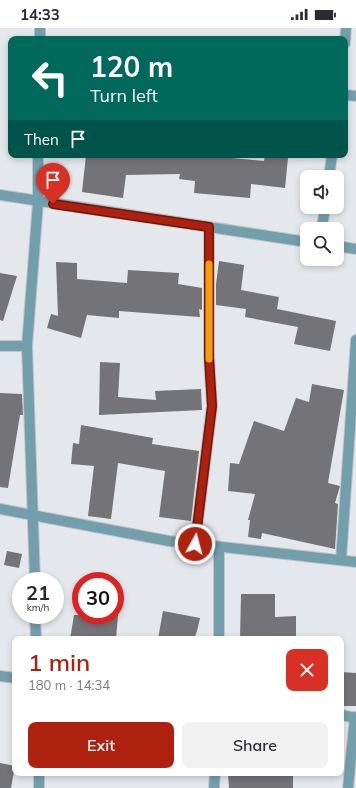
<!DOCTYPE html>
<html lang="en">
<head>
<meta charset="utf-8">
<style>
  :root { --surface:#fff; --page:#f2f2f3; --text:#2b2b33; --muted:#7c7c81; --accent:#af210f }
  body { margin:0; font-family:Mulish,sans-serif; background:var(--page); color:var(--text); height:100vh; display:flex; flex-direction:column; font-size:15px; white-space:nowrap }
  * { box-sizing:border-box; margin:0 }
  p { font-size:13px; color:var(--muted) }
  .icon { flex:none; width:22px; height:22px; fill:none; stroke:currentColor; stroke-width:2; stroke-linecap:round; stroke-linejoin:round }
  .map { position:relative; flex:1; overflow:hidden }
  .sheet { position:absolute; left:12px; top:608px; width:332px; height:140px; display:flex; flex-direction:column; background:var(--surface); border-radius:8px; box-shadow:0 2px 6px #0003 }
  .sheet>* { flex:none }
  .guide { position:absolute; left:8px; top:8px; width:340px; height:122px; border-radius:8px; box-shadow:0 2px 6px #0003; background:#00695c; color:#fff; overflow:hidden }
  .tools { position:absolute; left:300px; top:142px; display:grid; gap:8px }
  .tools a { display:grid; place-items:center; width:44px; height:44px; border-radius:8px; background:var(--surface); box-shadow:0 2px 6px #0003; font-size:20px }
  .speed { position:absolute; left:12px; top:544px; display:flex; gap:8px; font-size:20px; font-weight:700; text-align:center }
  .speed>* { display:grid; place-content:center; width:52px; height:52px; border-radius:50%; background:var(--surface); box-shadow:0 2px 6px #0003; line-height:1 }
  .speed small { font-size:10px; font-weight:400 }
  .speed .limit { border:6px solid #d22; background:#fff; color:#111 }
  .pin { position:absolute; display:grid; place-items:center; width:34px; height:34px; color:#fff; margin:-41px -17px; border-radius:50% 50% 50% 0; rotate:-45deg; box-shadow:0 0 4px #0007 }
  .pin .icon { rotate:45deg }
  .me { position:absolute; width:44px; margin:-22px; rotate:7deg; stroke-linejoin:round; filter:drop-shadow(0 0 3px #0008) }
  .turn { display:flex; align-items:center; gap:14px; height:84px; padding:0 16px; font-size:18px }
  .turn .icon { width:52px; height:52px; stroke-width:2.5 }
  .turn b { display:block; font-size:28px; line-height:34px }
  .then { display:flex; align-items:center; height:38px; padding:0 16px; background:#0003; gap:8px; font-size:15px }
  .round { display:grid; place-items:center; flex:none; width:42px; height:42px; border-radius:8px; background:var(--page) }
  .headline { display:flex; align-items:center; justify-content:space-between; height:68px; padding:0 16px }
  h1 { font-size:24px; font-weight:600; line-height:30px; color:var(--accent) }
  .primary-button { display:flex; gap:8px; margin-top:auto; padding:8px 16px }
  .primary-button a { flex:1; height:46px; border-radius:8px; background:var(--accent); color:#fff; font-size:16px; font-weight:600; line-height:46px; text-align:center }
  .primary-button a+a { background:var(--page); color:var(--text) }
  .status { display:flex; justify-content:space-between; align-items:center; height:28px; padding:0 20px; background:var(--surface); direction:ltr }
  .status svg { height:11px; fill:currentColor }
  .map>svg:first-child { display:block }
  .building { fill:#737378 }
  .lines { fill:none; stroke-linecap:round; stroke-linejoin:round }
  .minor-casing { stroke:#c2c5c8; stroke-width:12 }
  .minor { stroke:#739fad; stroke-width:10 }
  .route-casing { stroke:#72150a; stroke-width:10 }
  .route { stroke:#af210f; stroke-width:7 }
  .slow { stroke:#f59e0b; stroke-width:7 }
</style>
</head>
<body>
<div class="status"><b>14:33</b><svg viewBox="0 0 49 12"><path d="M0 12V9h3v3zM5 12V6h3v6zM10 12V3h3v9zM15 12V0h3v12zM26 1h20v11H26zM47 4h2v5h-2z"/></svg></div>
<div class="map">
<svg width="356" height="760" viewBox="0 0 356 760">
  <rect width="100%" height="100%" fill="#e4e7eb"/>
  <g class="building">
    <polygon points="86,127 193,127 211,130 211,128 264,133 265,127 288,130 285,160 251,156 250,170 194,165 195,153 179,151 180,146 126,147 123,170 82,164"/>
    <polygon points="219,233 244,237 241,262 279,269 277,281 336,293 330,323 294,316 298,299 245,289 246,281 216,277 216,256"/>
    <polygon points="56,234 77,235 77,251 127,255 128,242 179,245 178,256 202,260 202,282 199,281 200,289 119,283 119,290 87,287 81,310 47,300 51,286 58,288"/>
    <polygon points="0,245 17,248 3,293 0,292"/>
    <polygon points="100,334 120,335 118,369 156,372 155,363 201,361 202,382 99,387"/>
    <polygon points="312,356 344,362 328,455 340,458 335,475 338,476 335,521 262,505 261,511 248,509 250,492 248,492 255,466 228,463 230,435 239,436 254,393 284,403 296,370 309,374"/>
    <polygon points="0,365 22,366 23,387 20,387 8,460 0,459"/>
    <polygon points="81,397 153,410 152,416 199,423 191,493 159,489 165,443 118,435 111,491 88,488 94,438 71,436 73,415 79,416"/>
    <polygon points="7,523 22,526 19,540 4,537"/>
    <polygon points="241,566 275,566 275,589 296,588 296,611 240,611"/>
    <polygon points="163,583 200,590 197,603 194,611 158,611"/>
    <polygon points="74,587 118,587 116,611 70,611"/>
    <polygon points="341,644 356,645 356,678 341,678"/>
    <polygon points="0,735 15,738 11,760 0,760"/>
    <polygon points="228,745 293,745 293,760 229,760"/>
  </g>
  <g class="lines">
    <g class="minor-casing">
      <g id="minor">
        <polyline points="40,11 40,0"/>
        <polyline points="345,15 346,0"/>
        <polyline points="345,67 356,68"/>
        <polyline points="329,149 332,127"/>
        <polyline points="0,167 307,214"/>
        <polyline points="322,201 325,179"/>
        <polyline points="337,218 356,221"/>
        <polyline points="0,318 27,318"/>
        <polyline points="0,481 169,513 356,534"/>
        <polyline points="195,516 212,378 209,329 209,199"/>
        <polyline points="219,519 219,611"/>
        <polyline points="341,532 356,312"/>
        <polyline points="35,553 27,318 38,174 38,127"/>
        <polyline points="35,587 36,611"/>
        <polyline points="0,648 15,650"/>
        <polyline points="341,687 356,690"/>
        <polyline points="39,745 39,760"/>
        <polyline points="214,760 215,745"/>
        <polyline points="348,760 355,689"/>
      </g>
    </g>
    <use href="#minor" class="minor"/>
  </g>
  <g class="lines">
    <g class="route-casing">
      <polyline id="route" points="53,176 209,199 209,329 212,378 195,516"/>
    </g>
    <use href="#route" class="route"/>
    <polyline class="slow" points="209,236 209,331"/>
  </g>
</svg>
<div class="tools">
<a><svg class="icon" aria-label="sound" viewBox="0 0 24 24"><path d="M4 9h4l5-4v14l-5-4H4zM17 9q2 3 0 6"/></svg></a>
<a><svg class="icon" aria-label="search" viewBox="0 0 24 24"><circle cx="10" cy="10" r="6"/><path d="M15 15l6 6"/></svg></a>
</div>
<div class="speed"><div>21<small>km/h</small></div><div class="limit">30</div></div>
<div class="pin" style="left:53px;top:176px;background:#d93025"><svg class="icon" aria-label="arrive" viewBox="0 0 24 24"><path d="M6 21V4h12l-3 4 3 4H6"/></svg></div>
<svg class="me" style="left:195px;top:516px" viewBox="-20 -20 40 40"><circle r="17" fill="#af210f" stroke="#fff" stroke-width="3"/><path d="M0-11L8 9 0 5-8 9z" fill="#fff"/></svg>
<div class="guide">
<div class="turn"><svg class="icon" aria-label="left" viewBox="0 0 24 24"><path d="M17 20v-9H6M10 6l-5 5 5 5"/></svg><div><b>120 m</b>Turn left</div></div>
<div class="then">Then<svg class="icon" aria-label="arrive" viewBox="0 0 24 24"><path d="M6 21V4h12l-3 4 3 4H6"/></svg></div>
</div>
<section class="sheet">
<div class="headline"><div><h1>1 min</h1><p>180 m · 14:34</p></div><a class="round" style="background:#d93025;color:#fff"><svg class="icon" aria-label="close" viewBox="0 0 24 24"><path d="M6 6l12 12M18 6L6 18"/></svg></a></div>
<div class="primary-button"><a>Exit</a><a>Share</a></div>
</section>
</div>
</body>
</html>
